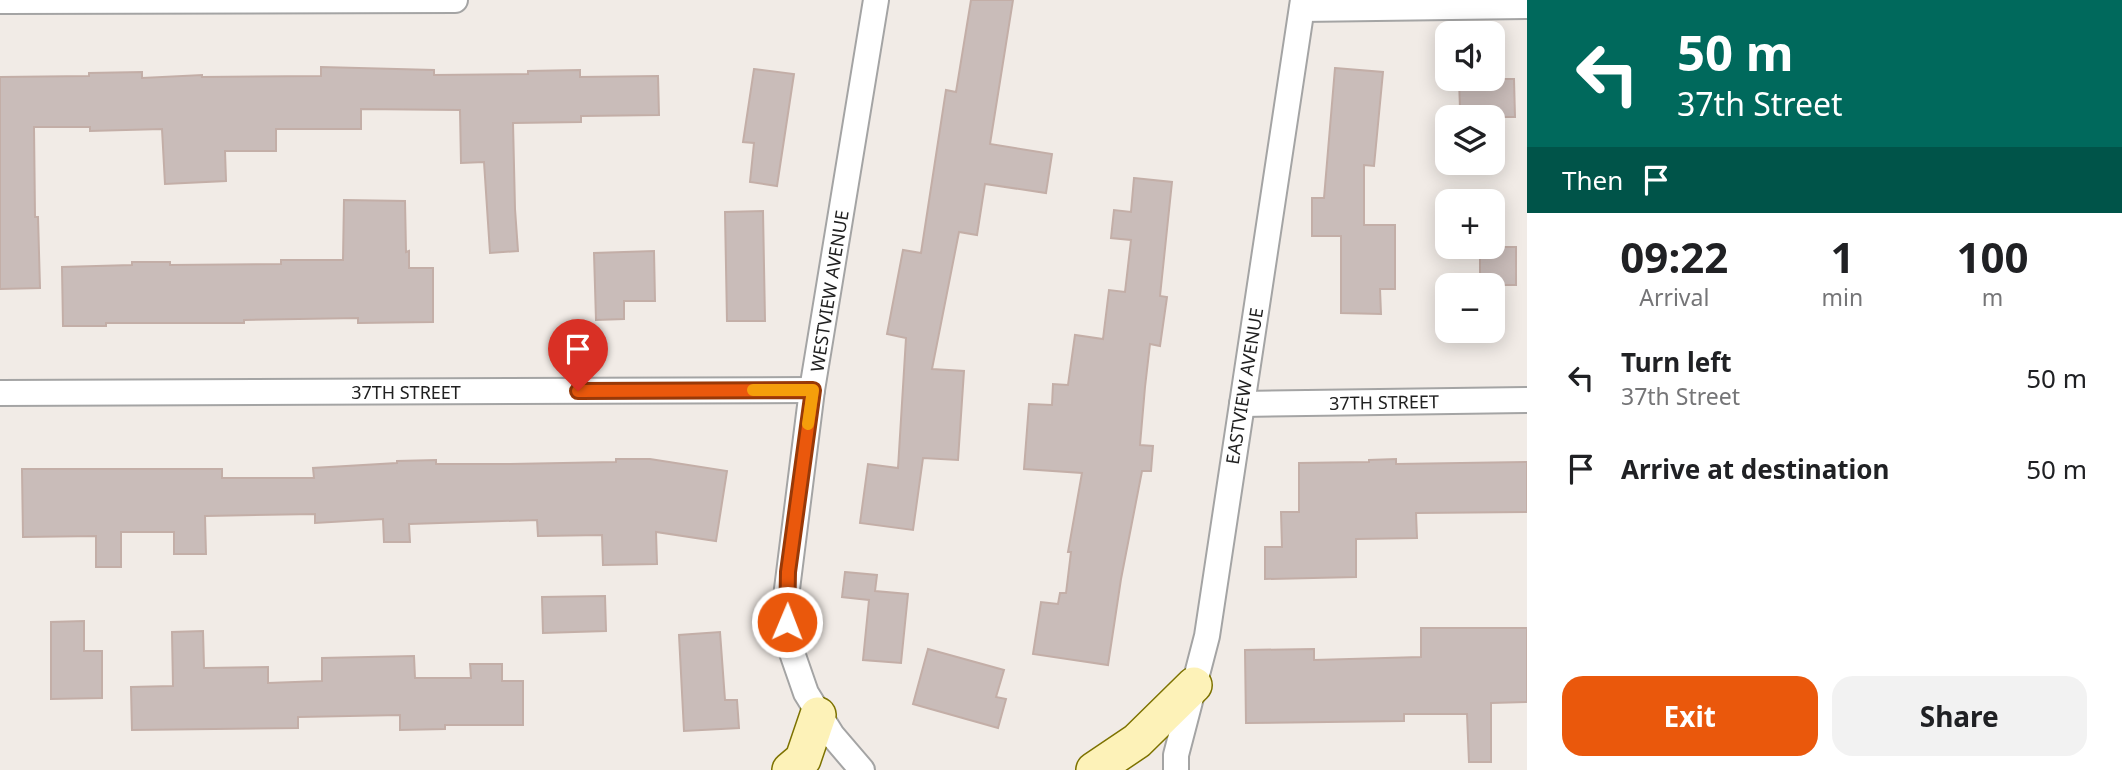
<!DOCTYPE html>
<html lang="en">
<head>
<meta charset="utf-8">
<style>
  :root { --surface:#fff; --page:#f2f2f2; --text:#202124; --muted:#757577; --accent:#ea580c }
  body { margin:0; font-family:"Noto Sans",sans-serif; background:var(--page); color:var(--text); height:100vh; display:flex; flex-direction:column; font-size:26px; white-space:nowrap }
  * { box-sizing:border-box; margin:0 }
  p { font-size:23px; color:var(--muted) }
  .icon { flex:none; width:38px; height:38px; fill:none; stroke:currentColor; stroke-width:2; stroke-linecap:round; stroke-linejoin:round }
  .map { position:relative; flex:1; overflow:hidden }
  .panel { display:flex; flex-direction:column; background:var(--surface); width:595px }
  .panel>* { flex:none }
  .top-card { background:#00695c; color:#fff; overflow:hidden }
  .buttons { position:absolute; left:1435px; top:21px; display:grid; gap:14px }
  .buttons a { display:grid; place-items:center; width:70px; height:70px; border-radius:14px; background:var(--surface); box-shadow:0 4px 18px #0003; font-size:35px }
  .pin { position:absolute; display:grid; place-items:center; width:60px; height:60px; color:#fff; margin:-72px -30px; border-radius:50% 50% 50% 0; rotate:-45deg; box-shadow:0 0 7px #0007 }
  .pin .icon { rotate:45deg }
  .me { position:absolute; width:77px; margin:-38px; rotate:1deg; stroke-linejoin:round; filter:drop-shadow(0 0 5px #0008) }
  .turn { display:flex; align-items:center; gap:24px; height:147px; padding:0 35px; font-size:32px }
  .turn .icon { width:91px; height:91px; stroke-width:2.5 }
  .turn b { display:block; font-size:49px; line-height:60px }
  .then { display:flex; align-items:center; height:66px; padding:0 35px; background:#0003; gap:14px; font-size:26px }
  .eta { display:flex; justify-content:space-evenly; align-items:center; height:119px; text-align:center }
  .eta b { font-size:42px; font-weight:700; line-height:49px }
  .cta { display:flex; gap:14px; margin-top:auto; padding:14px 35px }
  .cta a { flex:1; height:80px; border-radius:21px; background:var(--accent); color:#fff; font-size:28px; font-weight:700; line-height:80px; text-align:center }
  .cta a+a { background:var(--page); color:var(--text) }
  ul { padding:0; list-style:none }
  li { display:flex; align-items:center; gap:21px; height:91px; padding:0 35px }
  li div { flex:1 }
  li b { display:block; font-size:26px }
  li em { font-style:normal }
  main { display:flex; flex:1; min-height:0 }
  .map>svg:first-child { display:block }
  .building { fill:#c9bcb9; stroke:#c3aea7; stroke-width:2 }
  .lines { fill:none; stroke-linecap:round; stroke-linejoin:round }
  .street-casing { stroke:#a4a4a4; stroke-width:28 }
  .secondary-casing { stroke:#7d7200; stroke-width:38 }
  .street { stroke:#fff; stroke-width:24 }
  .secondary { stroke:#fdf2b8; stroke-width:35 }
  .route-casing { stroke:#983908; stroke-width:18 }
  .route { stroke:#ea580c; stroke-width:12 }
  .slow { stroke:#f59e0b; stroke-width:12 }
  .labels { text-anchor:middle; dominant-baseline:central; stroke-width:5; stroke-linejoin:round; paint-order:stroke }
  .street-label { font-size:18px; fill:#202020; stroke:#fff }
</style>
</head>
<body>
<main>
<div class="map">
<svg width="1527" height="770" viewBox="0 0 1527 770">
  <rect width="100%" height="100%" fill="#f1ebe6"/>
  <g class="building">
    <polygon points="971,0 1013,0 990,144 1052,154 1046,193 985,184 977,235 959,232 932,369 964,371 958,460 923,458 913,530 860,523 868,464 898,468 906,338 887,334 903,250 921,253 946,90 956,92"/>
    <polygon points="321,67 434,70 434,75 528,74 528,71 580,70 580,77 658,76 659,115 581,116 581,122 513,123 515,209 518,251 490,253 484,162 461,163 460,110 361,109 361,129 276,129 276,151 225,151 226,181 165,184 162,129 90,131 90,127 34,127 35,217 38,217 40,288 0,289 0,77 89,76 89,73 142,72 142,78 202,75 202,77 321,76"/>
    <polygon points="1335,68 1383,72 1374,166 1364,165 1364,225 1395,225 1395,289 1380,289 1381,314 1341,313 1341,236 1312,236 1312,198 1324,198"/>
    <polygon points="754,69 794,74 777,186 750,182 754,143 743,142"/>
    <polygon points="1459,79 1514,79 1515,117 1476,117 1476,109 1460,109"/>
    <polygon points="1134,178 1172,182 1160,296 1167,297 1160,346 1150,344 1145,387 1140,445 1153,446 1151,471 1142,471 1121,579 1108,665 1033,654 1041,602 1058,604 1060,593 1066,593 1071,552 1068,552 1082,473 1024,469 1029,404 1052,405 1053,384 1068,385 1075,335 1103,339 1109,290 1125,292 1131,240 1111,238 1114,210 1131,212"/>
    <polygon points="344,200 405,201 406,252 409,251 409,268 433,268 433,322 358,323 358,318 244,320 244,323 106,323 106,326 63,326 62,267 132,265 132,262 170,262 170,265 281,264 281,260 343,260"/>
    <polygon points="763,211 765,321 727,321 725,212"/>
    <rect x="1480" y="247" width="36" height="38"/>
    <polygon points="654,251 655,301 624,301 624,319 596,320 594,253"/>
    <polygon points="616,459 650,459 727,471 716,541 656,532 657,564 603,565 602,535 538,536 537,520 409,524 410,542 384,542 383,519 315,523 315,514 205,516 206,554 174,554 174,532 121,532 121,567 96,567 96,536 23,537 22,469 222,469 222,478 314,478 313,468 397,463 397,461 436,460 436,464 510,464 616,462"/>
    <polygon points="1396,459 1396,464 1527,462 1527,512 1416,513 1417,538 1356,539 1356,577 1265,579 1265,547 1282,547 1281,512 1299,512 1299,463 1369,462 1369,460"/>
    <polygon points="845,572 877,575 875,591 908,594 901,663 863,660 869,600 842,597"/>
    <polygon points="605,596 606,631 543,633 542,597"/>
    <polygon points="84,621 84,651 102,651 102,698 51,699 51,622"/>
    <polygon points="1421,628 1527,628 1527,702 1491,703 1491,762 1469,762 1467,714 1404,714 1404,721 1246,723 1245,650 1314,649 1314,660 1421,657"/>
    <polygon points="203,631 204,668 268,667 268,683 322,681 322,658 414,656 415,678 471,678 470,664 502,664 502,681 523,681 523,725 445,725 445,729 400,730 400,715 298,717 298,728 132,730 131,687 173,686 172,632"/>
    <polygon points="720,632 725,700 737,700 739,728 684,731 679,635"/>
    <polygon points="928,649 1004,670 996,697 1006,699 998,728 913,704"/>
  </g>
  <g class="lines">
    <g class="street-casing">
      <g id="street">
        <polyline points="0,1 455,0"/>
        <polyline points="1302,9 1527,6"/>
        <polyline points="0,393 812,390"/>
        <polyline points="1242,404 1527,400"/>
        <polyline points="862,770 832,735 806,693 790,647 786,597 812,390 876,0"/>
        <polyline points="1176,770 1176,755 1207,636 1303,0"/>
      </g>
    </g>
    <g class="secondary-casing">
      <g id="secondary">
        <polyline points="790,770 803,759 818,715"/>
        <polyline points="1094,770 1137,741 1194,685"/>
      </g>
    </g>
    <use href="#street" class="street"/>
    <use href="#secondary" class="secondary"/>
  </g>
  <g class="lines">
    <g class="route-casing">
      <polyline id="route" points="578,391 813,390 788,572 787,622"/>
    </g>
    <use href="#route" class="route"/>
    <polyline class="slow" points="753,390 813,390 808,424"/>
  </g>
  <g class="labels">
    <g class="street-label">
      <text transform="translate(829 291) rotate(-81)">WESTVIEW AVENUE</text>
      <text transform="translate(1244 386) rotate(-81)">EASTVIEW AVENUE</text>
      <text x="406" y="392">37TH STREET</text>
      <text transform="translate(1384 402) rotate(-1)">37TH STREET</text>
    </g>
  </g>
</svg>
<div class="buttons">
<a><svg class="icon" aria-label="sound" viewBox="0 0 24 24"><path d="M4 9h4l5-4v14l-5-4H4zM17 9q2 3 0 6"/></svg></a>
<a><svg class="icon" aria-label="layers" viewBox="0 0 24 24"><path d="M12 4l9 5-9 5-9-5zM3 14l9 5 9-5"/></svg></a>
<a>+</a>
<a>−</a>
</div>
<div class="pin" style="left:578px;top:391px;background:#d93025"><svg class="icon" aria-label="arrive" viewBox="0 0 24 24"><path d="M6 21V4h12l-3 4 3 4H6"/></svg></div>
<svg class="me" style="left:787px;top:622px" viewBox="-20 -20 40 40"><circle r="17" fill="#ea580c" stroke="#fff" stroke-width="3"/><path d="M0-11L8 9 0 5-8 9z" fill="#fff"/></svg>
</div>
<section class="panel">
<div class="top-card">
<div class="turn"><svg class="icon" aria-label="left" viewBox="0 0 24 24"><path d="M17 20v-9H6M10 6l-5 5 5 5"/></svg><div><b>50 m</b>37th Street</div></div>
<div class="then">Then<svg class="icon" aria-label="arrive" viewBox="0 0 24 24"><path d="M6 21V4h12l-3 4 3 4H6"/></svg></div>
</div>
<div class="eta">
<div><b>09:22</b><p>Arrival</p></div>
<div><b>1</b><p>min</p></div>
<div><b>100</b><p>m</p></div>
</div>
<ul>
<li><svg class="icon" aria-label="left" viewBox="0 0 24 24"><path d="M17 20v-9H6M10 6l-5 5 5 5"/></svg><div><b>Turn left</b><p>37th Street</p></div><em>50 m</em></li>
<li><svg class="icon" aria-label="arrive" viewBox="0 0 24 24"><path d="M6 21V4h12l-3 4 3 4H6"/></svg><div><b>Arrive at destination</b></div><em>50 m</em></li>
</ul>
<div class="cta"><a>Exit</a><a>Share</a></div>
</section>
</main>
</body>
</html>
